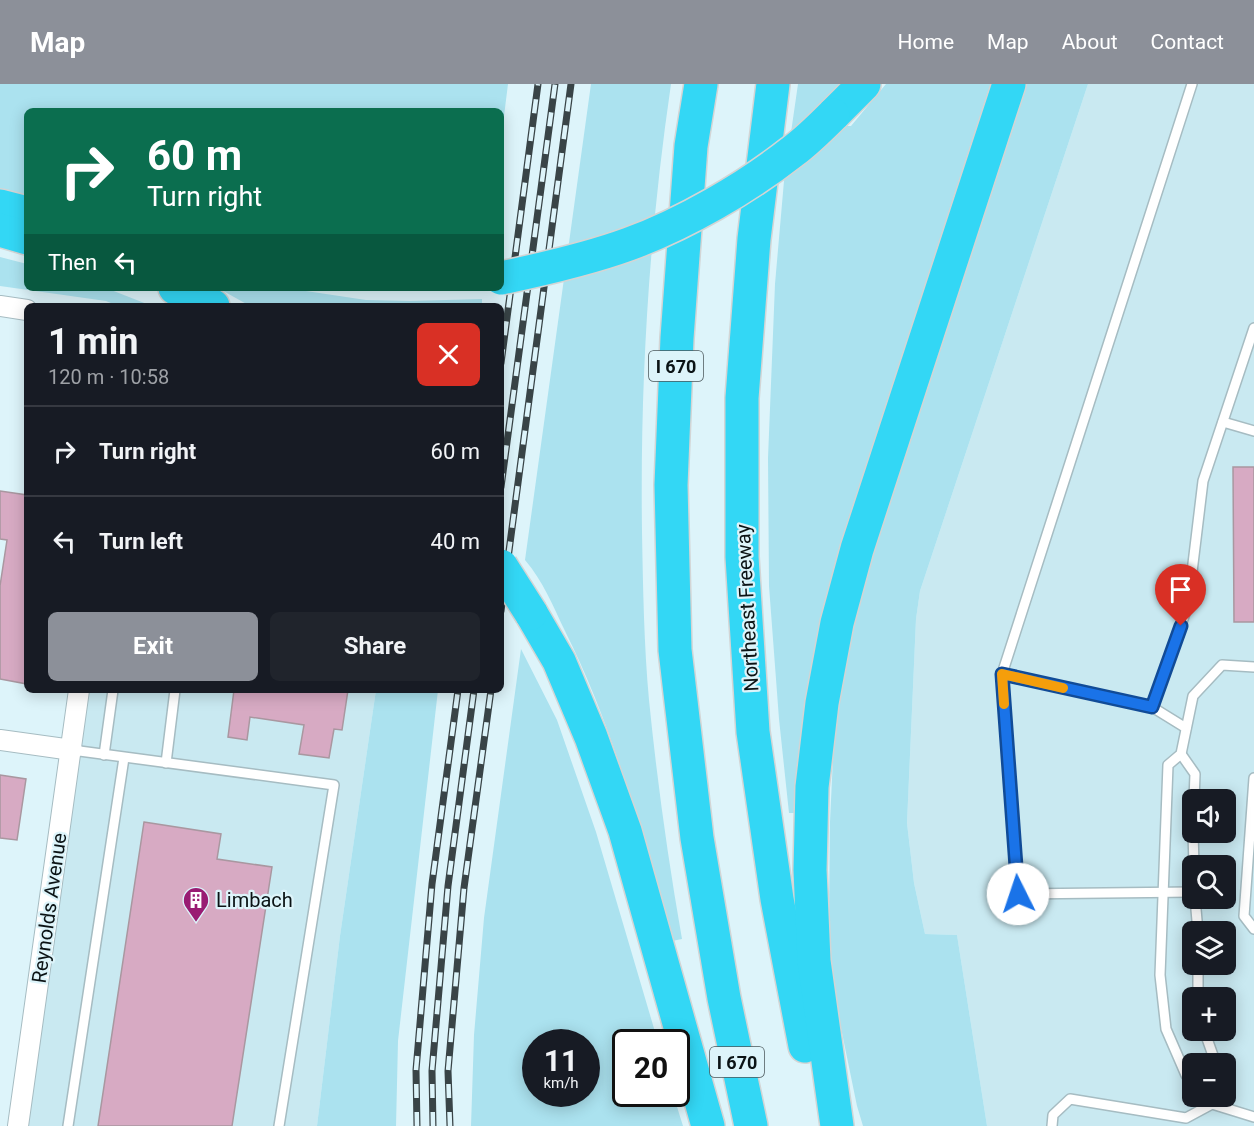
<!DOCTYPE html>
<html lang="en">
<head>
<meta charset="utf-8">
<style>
  :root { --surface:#171b24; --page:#20242c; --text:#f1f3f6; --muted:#9ea1a6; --line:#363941; --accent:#8c9099 }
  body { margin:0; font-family:Roboto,sans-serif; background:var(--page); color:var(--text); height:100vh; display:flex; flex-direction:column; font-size:22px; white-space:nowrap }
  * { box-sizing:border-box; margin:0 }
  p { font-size:20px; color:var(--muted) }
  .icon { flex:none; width:33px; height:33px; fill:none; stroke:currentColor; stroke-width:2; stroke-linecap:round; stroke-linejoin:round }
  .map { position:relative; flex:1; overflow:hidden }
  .side { position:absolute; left:24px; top:219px; width:480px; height:390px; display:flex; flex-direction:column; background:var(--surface); border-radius:9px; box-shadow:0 3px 15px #0003 }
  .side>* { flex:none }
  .banner { position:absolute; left:24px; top:24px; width:480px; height:183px; border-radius:9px; box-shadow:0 3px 15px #0003; background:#0b6e4f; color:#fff; overflow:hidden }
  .fabs { position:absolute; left:1182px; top:705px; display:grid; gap:12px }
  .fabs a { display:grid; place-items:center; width:54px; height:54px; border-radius:9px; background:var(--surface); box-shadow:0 3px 15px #0003; font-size:30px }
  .speed { position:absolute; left:522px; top:945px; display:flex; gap:12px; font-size:30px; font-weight:700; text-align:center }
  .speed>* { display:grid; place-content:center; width:78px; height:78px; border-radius:50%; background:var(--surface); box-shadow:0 3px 15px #0003; line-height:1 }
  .speed small { font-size:15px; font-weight:400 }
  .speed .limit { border:3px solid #111; border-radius:9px; background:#fff; color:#111 }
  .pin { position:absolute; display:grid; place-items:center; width:51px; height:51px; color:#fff; margin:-62px -26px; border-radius:50% 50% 50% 0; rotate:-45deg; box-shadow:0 0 6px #0007 }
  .pin .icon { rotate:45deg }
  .me { position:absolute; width:66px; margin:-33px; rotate:356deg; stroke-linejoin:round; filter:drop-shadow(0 0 4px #0008) }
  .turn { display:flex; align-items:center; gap:21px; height:126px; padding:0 24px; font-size:27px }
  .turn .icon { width:78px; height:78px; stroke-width:2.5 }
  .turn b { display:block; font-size:42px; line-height:51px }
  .then { display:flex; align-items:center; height:57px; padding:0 24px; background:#0003; gap:12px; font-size:22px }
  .round { display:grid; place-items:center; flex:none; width:63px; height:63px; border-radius:9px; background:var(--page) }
  .head { display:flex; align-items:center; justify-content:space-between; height:102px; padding:0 24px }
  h1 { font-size:36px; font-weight:700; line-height:45px }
  .action { display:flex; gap:12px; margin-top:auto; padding:12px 24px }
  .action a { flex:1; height:69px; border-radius:9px; background:var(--accent); color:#fff; font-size:24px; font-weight:700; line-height:69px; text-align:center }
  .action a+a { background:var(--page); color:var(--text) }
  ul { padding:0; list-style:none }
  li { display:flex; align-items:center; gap:18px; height:90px; padding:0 24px; border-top:2px solid var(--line) }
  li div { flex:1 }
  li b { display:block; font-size:22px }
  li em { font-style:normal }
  header { display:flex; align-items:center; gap:36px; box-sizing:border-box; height:84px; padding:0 30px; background:var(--accent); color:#fff }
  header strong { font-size:28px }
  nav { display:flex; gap:33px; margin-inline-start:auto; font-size:21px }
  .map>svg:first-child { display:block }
  .built { fill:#c9e9f1; fill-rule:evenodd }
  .green { fill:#abe2ef; fill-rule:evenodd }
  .building { fill:#d7aac3; stroke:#a997a0; stroke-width:1.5 }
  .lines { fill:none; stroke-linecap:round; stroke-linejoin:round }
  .service-casing { stroke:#a6bcc2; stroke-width:12 }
  .minor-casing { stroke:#a6bcc2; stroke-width:22 }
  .motorway-casing { stroke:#d3d5d5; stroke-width:36 }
  .service { stroke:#fff; stroke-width:9 }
  .minor { stroke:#fff; stroke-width:20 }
  .motorway { stroke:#33d7f5; stroke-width:33 }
  .rail-casing { stroke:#394447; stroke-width:7 }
  .rail { stroke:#ddf4fa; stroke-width:4.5; stroke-dasharray:14; stroke-linecap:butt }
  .motorway-bridge-casing { stroke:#d3d5d5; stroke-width:36; stroke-linecap:butt }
  .motorway-bridge { stroke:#33d7f5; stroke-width:33 }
  .route-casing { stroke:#114b97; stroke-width:15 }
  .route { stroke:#1a73e8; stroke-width:10 }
  .slow { stroke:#f59e0b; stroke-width:10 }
  .labels { text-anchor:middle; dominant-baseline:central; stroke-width:4.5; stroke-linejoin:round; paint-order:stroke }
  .shield { fill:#ddf4fa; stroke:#4a565a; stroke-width:1.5 }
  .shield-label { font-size:18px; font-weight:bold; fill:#0b1315 }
  .street-label { font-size:20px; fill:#0b1315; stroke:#ddf4fa }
  .poi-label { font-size:20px; fill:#0b1315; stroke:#ddf4fa; text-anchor:start }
</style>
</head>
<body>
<header>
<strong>Map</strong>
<nav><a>Home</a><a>Map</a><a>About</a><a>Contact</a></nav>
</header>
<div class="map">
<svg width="1254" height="1042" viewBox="0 0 1254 1042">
  <rect width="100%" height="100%" fill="#ddf4fa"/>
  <g class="built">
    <path d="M1088,0H1254V1042H987L957,851L925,850L914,799L907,739L916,535L920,507ZM1192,716H1226V748H1192ZM1192,782H1226V814H1192ZM1192,848H1226V880H1192ZM1192,914H1226V946H1192ZM1192,980H1226V1012H1192Z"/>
    <polygon points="82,606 376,606 340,852 317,1042 22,1042"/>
  </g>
  <g class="green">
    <polygon points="0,0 508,0 501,56 501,27 27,27 27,116 0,109"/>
    <path d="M591,0H671C649,150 640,296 642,448C643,504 644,561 649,616C657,696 668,775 682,855L672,857C642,751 614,645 565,547C553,522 543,497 525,476Z"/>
    <polygon points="798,0 839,0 813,28 831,42 851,42 886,0 997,0 799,729 789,729 779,635 769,502 768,374 775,200 784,97"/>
    <polygon points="1027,0 1088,0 920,507 916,535 907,739 914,799 925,850 957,851 987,1042 863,1042 857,1022 833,905 829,836 830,738 834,652 841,601 852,548 875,463"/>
    <polygon points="0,173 27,180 27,204 106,204 152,222 118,222 106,217 0,202"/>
    <polygon points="218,204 286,204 366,216 410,217 482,215 482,222 250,222"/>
    <path d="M521,565L557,636L596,748L658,958H626V1010H673L683,1042H471L474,951L484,834ZM536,958H586V1010H536Z"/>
    <polygon points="376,606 438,606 398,957 396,1042 317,1042 340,852"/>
  </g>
  <g class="building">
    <polygon points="1233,383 1254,383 1254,538 1234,538"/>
    <polygon points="0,407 27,411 27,600 0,595 0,502 7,456 0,455"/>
    <polygon points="234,606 348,606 342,646 334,645 329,674 299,670 304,641 250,633 247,656 228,653"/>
    <polygon points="0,691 26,695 17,756 0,754"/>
    <polygon points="144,738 221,750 217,775 272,783 232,1042 98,1042"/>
  </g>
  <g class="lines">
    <g class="service-casing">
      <g id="service">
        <polyline points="1192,0 1002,590 1018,810 1192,808"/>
        <polyline points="1223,338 1254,347"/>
        <polyline points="1002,590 1152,623 1186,644"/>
        <polyline points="1152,623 1188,521 1203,397 1254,244"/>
        <polyline points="72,666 334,701 279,1042"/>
        <polyline points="1181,670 1195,690 1194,716"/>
        <polyline points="104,671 113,606"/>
        <polyline points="166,679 175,606"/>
        <polyline points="1254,694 1244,832 1254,845"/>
        <polyline points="1193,748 1194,782"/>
        <polyline points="1195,814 1198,848"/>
        <polyline points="1198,880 1198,914"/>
        <polyline points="1204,946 1216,980"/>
        <polyline points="1192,995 1186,991 1166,945 1160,891 1168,681 1181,670 1193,612 1222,581 1254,583"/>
        <polyline points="68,1042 124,674"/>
        <polyline points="1052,1042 1053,1031 1070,1015 1186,1034 1212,1020 1254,1033"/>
      </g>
    </g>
    <g class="minor-casing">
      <g id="minor">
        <polyline points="0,222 27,226"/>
        <polyline points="0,656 72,666"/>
        <polyline points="18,1042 79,606"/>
      </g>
    </g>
    <g class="motorway-casing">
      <g id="motorway">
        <polyline points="701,0 691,62 677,254 671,401 675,566 697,754 724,914 751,1042"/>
        <polyline points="773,0 754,155 742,314 742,473 753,648 777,815 805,962"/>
        <polyline points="833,31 864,0"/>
        <polyline points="0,122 27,129"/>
        <polyline points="0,146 27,154"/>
        <polyline points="175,204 213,222"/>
        <polyline points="531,529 559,577 591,653 625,747 708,1042"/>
        <polyline points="837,1042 814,877 810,786 812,703 822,619 837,539 857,465 1009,0"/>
      </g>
    </g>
    <use href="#service" class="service"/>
    <use href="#minor" class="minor"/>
    <use href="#motorway" class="motorway"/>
    <g class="rail-casing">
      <g id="rail">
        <polyline points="501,279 538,0"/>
        <polyline points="501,403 555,0"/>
        <polyline points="501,527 571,0"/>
        <polyline points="417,1042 416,986 432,800 458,606"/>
        <polyline points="433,1042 432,987 448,802 474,606"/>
        <polyline points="450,1042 448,987 464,804 491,606"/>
      </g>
    </g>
    <use href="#rail" class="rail"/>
    <g class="motorway-bridge-casing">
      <g id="motorway-bridge">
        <path d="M501,194C544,185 588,175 629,160C684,140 746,104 792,68C807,57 820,44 833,31"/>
        <polyline points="501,482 531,529"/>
      </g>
    </g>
    <use href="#motorway-bridge" class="motorway-bridge"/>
  </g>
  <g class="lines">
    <g class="route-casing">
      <polyline id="route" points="1018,810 1002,590 1152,623 1181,542"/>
    </g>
    <use href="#route" class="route"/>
    <polyline class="slow" points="1004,620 1002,590 1063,604"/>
  </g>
  <defs>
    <g id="building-pin" transform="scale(1.35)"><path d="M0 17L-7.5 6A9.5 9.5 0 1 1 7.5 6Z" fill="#991c73" stroke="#ddf4fa"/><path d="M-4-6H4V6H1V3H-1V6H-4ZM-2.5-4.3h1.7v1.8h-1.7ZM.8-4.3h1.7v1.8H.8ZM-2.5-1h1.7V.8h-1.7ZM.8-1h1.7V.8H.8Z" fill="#fff"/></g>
  </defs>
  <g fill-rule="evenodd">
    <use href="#building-pin" x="196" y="816"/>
  </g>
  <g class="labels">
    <g class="shield">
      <rect x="649" y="267" width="54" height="30" rx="4.5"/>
      <rect x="710" y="963" width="54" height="30" rx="4.5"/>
    </g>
    <g class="shield-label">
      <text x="676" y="282">I 670</text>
      <text x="737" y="978">I 670</text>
    </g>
    <g class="street-label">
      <text transform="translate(747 524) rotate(-93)">Northeast Freeway</text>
      <text transform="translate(49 824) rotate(-82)">Reynolds Avenue</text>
    </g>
    <g class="poi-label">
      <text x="216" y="816">Limbach</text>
    </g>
  </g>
</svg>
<div class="fabs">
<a><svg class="icon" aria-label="sound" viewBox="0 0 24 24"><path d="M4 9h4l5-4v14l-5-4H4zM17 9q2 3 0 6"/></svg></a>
<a><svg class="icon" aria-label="search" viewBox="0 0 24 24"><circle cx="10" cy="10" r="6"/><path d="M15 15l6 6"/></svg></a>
<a><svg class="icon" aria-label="layers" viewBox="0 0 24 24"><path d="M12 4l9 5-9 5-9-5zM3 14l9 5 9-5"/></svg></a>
<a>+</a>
<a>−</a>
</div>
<div class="speed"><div>11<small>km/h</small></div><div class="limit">20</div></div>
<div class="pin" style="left:1181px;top:542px;background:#d93025"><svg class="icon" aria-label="arrive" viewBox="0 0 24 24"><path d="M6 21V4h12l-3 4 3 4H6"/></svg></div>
<svg class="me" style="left:1018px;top:810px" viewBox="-20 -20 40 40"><circle r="19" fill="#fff"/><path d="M0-13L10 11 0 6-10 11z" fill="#1a73e8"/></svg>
<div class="banner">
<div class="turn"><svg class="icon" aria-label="right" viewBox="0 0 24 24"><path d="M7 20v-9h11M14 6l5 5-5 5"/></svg><div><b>60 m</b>Turn right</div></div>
<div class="then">Then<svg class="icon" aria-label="left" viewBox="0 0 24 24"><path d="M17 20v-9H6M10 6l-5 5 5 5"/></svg></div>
</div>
<section class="side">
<div class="head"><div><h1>1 min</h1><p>120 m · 10:58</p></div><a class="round" style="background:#d93025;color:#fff"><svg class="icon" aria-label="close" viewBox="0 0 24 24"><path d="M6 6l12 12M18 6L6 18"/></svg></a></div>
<ul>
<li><svg class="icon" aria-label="right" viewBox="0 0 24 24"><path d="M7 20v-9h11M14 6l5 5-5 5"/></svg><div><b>Turn right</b></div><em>60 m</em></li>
<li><svg class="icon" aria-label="left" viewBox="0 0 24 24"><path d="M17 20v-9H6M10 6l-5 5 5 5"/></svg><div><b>Turn left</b></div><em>40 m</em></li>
</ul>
<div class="action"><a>Exit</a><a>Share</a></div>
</section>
</div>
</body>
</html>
